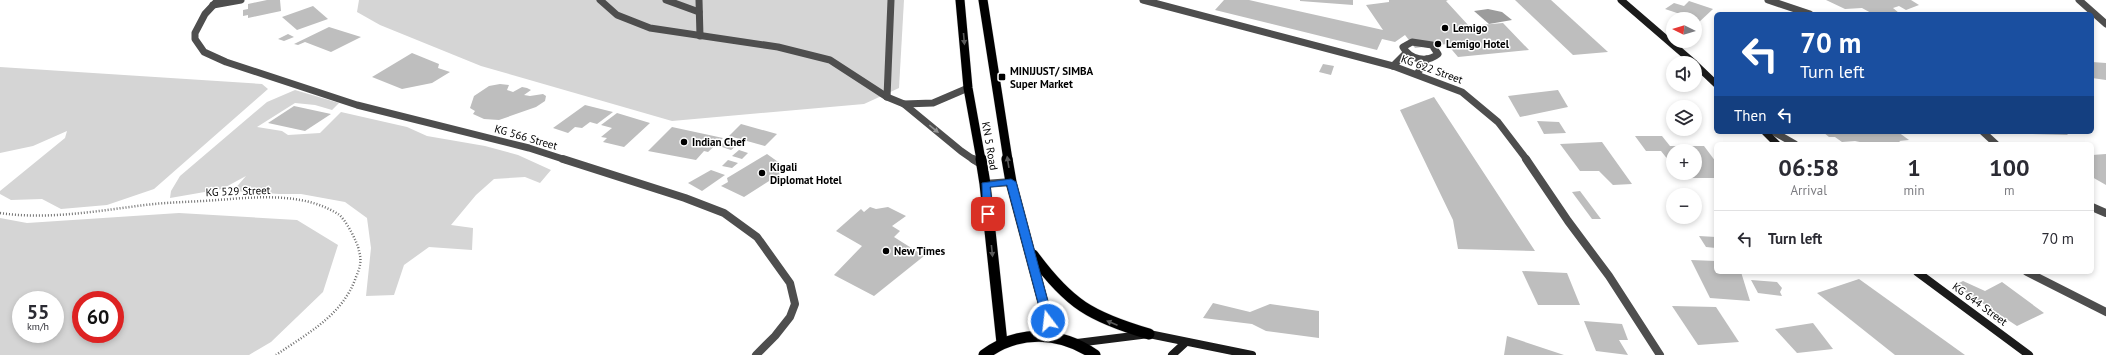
<!DOCTYPE html>
<html lang="en">
<head>
<meta charset="utf-8">
<style>
  :root { --surface:#fff; --page:#f7f7f7; --text:#2b2b33; --muted:#7c7c81; --line:#e1e1e2 }
  body { margin:0; font-family:"PT Sans",sans-serif; background:var(--page); color:var(--text); height:100vh; display:flex; flex-direction:column; font-size:15px; white-space:nowrap }
  * { box-sizing:border-box; margin:0 }
  p { font-size:13px; color:var(--muted) }
  .icon { flex:none; width:22px; height:22px; fill:none; stroke:currentColor; stroke-width:2; stroke-linecap:round; stroke-linejoin:round }
  .map { position:relative; flex:1; overflow:hidden }
  .details { position:absolute; left:1714px; top:142px; width:380px; height:132px; display:flex; flex-direction:column; background:var(--surface); border-radius:6px; box-shadow:0 2px 6px #0003 }
  .details>* { flex:none }
  .banner { position:absolute; left:1714px; top:12px; width:380px; height:122px; border-radius:6px; box-shadow:0 2px 6px #0003; background:#1a4fa0; color:#fff; overflow:hidden }
  .needle { width:26px; rotate:275deg }
  .controls { position:absolute; left:1666px; top:12px; display:grid; gap:8px }
  .controls a { display:grid; place-items:center; width:36px; height:36px; border-radius:50%; background:var(--surface); box-shadow:0 2px 6px #0003; font-size:20px }
  .speed { position:absolute; left:12px; top:291px; display:flex; gap:8px; font-size:20px; font-weight:700; text-align:center }
  .speed>* { display:grid; place-content:center; width:52px; height:52px; border-radius:50%; background:var(--surface); box-shadow:0 2px 6px #0003; line-height:1 }
  .speed small { font-size:10px; font-weight:400 }
  .speed .limit { border:6px solid #d22; background:#fff; color:#111 }
  .pin { position:absolute; display:grid; place-items:center; width:34px; height:34px; color:#fff; margin:-17px; border-radius:8px; box-shadow:0 2px 6px #0006 }
  .me { position:absolute; width:44px; margin:-22px; rotate:345deg; stroke-linejoin:round; filter:drop-shadow(0 0 3px #0008) }
  .turn { display:flex; align-items:center; gap:14px; height:84px; padding:0 20px; font-size:18px }
  .turn .icon { width:52px; height:52px; stroke-width:2.5 }
  .turn b { display:block; font-size:28px; line-height:34px }
  .then { display:flex; align-items:center; height:38px; padding:0 20px; background:#0003; gap:8px; font-size:15px }
  .eta { display:flex; justify-content:space-evenly; align-items:center; height:68px; text-align:center }
  .eta b { font-size:24px; font-weight:600; line-height:28px }
  ul { padding:0; list-style:none }
  li { display:flex; align-items:center; gap:12px; height:56px; padding:0 20px; border-top:1px solid var(--line) }
  li div { flex:1 }
  li b { display:block; font-size:15px }
  li em { font-style:normal }
  .map>svg:first-child { display:block }
  .green { fill:#d5d5d5; fill-rule:evenodd }
  .water { fill:#9c9c9c }
  .building { fill:#bebebe }
  .lines { fill:none; stroke-linecap:round; stroke-linejoin:round }
  .primary-far1-casing { stroke:#dbdbdb; stroke-width:10 }
  .primary-casing { stroke:#dbdbdb; stroke-width:12 }
  .path { stroke:#707070; stroke-width:2.5; stroke-dasharray:1 2; stroke-linecap:butt }
  .service-far1 { stroke:#4e4e4e; stroke-width:7 }
  .service { stroke:#4e4e4e; stroke-width:8 }
  .minor-far1 { stroke:#4e4e4e; stroke-width:7 }
  .minor { stroke:#4e4e4e; stroke-width:8 }
  .secondary-far1 { stroke:#1b1b1b; stroke-width:7 }
  .secondary { stroke:#1b1b1b; stroke-width:8 }
  .primary-far1 { stroke:#000; stroke-width:9 }
  .primary { stroke:#000; stroke-width:11 }
  .oneway { fill:#595959 }
  .oneway2 { fill:#959595 }
  .route { fill:#1a73e8; stroke:#114b97 }
  .poi-dot { fill:#000; stroke:#fff; stroke-width:1.5 }
  .labels { text-anchor:middle; dominant-baseline:central; stroke-width:3; stroke-linejoin:round; paint-order:stroke }
  .poi-label { font-size:11px; font-weight:bold; fill:#000; stroke:#fff; text-anchor:start }
  .street-label { font-size:11px; fill:#000; stroke:#fff }
</style>
</head>
<body>
<div class="map">
<svg width="2106" height="355" viewBox="0 0 2106 355">
  <rect width="100%" height="100%" fill="#fff"/>
  <g class="green">
    <polygon points="359,0 904,0 899,88 864,104 672,121 481,66 380,25 357,12"/>
    <polygon points="0,67 262,84 268,89 154,189 107,205 61,209 42,199 11,200 0,194 0,191 65,138 67,131 33,146 0,153"/>
    <polygon points="295,90 339,103 332,110 315,105 295,103 257,127 282,131 288,135 320,133 341,112 407,127 427,136 485,146 518,155 551,170 540,183 525,177 494,179 476,195 451,225 473,228 472,250 429,247 404,265 394,295 366,296 371,248 367,218 345,202 301,194 279,194 233,191 246,176 222,189 170,198 171,191 180,176 267,102"/>
    <path d="M179,213L297,220L338,245L323,292L271,342L249,355H0V218L27,223ZM21,300H55V334H21ZM81,300H115V334H81Z"/>
  </g>
  <polygon class="water" points="1488,9 1502,12 1512,20 1489,24 1474,11"/>
  <g class="building">
    <polygon points="267,0 280,0 281,11 248,18 248,15 243,16 243,10 248,9 248,4"/>
    <polygon points="1224,0 1249,0 1383,30 1366,5 1389,2 1389,0 1448,0 1446,1 1469,26 1503,23 1529,50 1458,57 1447,44 1415,48 1405,35 1395,42 1382,39 1377,50 1215,10"/>
    <polygon points="1300,0 1353,0 1353,5 1300,1"/>
    <polygon points="1515,0 1551,0 1608,52 1573,55"/>
    <polygon points="1826,0 1911,0 1919,5 1906,10 1899,6 1893,8 1899,13 1894,14 1873,14 1862,8 1845,9"/>
    <polygon points="1689,1 1713,9 1697,24 1695,23 1695,19 1687,19 1689,17 1665,9 1674,3 1684,6"/>
    <polygon points="313,6 328,19 297,30 282,17"/>
    <polygon points="329,27 361,37 331,52 305,42 298,45 294,44"/>
    <polygon points="288,34 294,37 284,41 278,39"/>
    <polygon points="412,53 439,64 438,68 450,72 432,83 402,89 372,77"/>
    <polygon points="2092,62 2106,63 2106,80 2092,78"/>
    <polygon points="1323,64 1334,66 1331,75 1319,72"/>
    <polygon points="500,84 509,85 507,90 513,92 522,87 527,88 531,90 524,95 530,96 543,94 546,96 545,101 536,107 499,120 484,119 473,114 475,111 470,108 474,96 489,86"/>
    <polygon points="1558,90 1568,107 1520,117 1508,96"/>
    <polygon points="1434,97 1535,251 1458,249 1453,220 1400,110"/>
    <polygon points="585,105 613,112 597,124 590,122 582,128 575,127 568,133 553,128"/>
    <polygon points="294,106 331,114 305,131 268,123"/>
    <polygon points="617,113 650,123 624,147 603,142 607,138 601,137 612,128 601,125"/>
    <polygon points="1537,121 1559,122 1566,133 1544,134"/>
    <polygon points="741,124 777,134 765,146 729,136"/>
    <polygon points="672,127 723,138 708,152 704,151 696,160 648,151"/>
    <polygon points="1823,132 1898,132 1909,140 1899,141 1903,144 1869,144 1855,141 1842,142 1835,137 1829,137"/>
    <polygon points="2029,132 2065,132 2068,135 2032,134"/>
    <polygon points="1635,136 1662,136 1670,146 1704,146 1716,162 1716,178 1682,178 1678,173 1695,173 1695,151 1673,151 1673,166 1661,151 1646,151"/>
    <polygon points="727,140 740,143 731,150 719,146"/>
    <polygon points="1602,142 1632,184 1613,185 1599,171 1580,171 1560,144"/>
    <polygon points="739,150 748,153 742,159 732,156"/>
    <polygon points="767,154 788,169 744,197 721,186 728,182 727,178"/>
    <polygon points="2106,154 2106,185 2092,177 2092,155"/>
    <polygon points="728,160 738,163 732,168 722,166"/>
    <polygon points="711,170 725,175 702,191 688,183"/>
    <polygon points="1580,191 1601,219 1592,219 1572,192"/>
    <polygon points="870,207 876,209 888,207 906,216 892,226 900,231 894,237 924,256 874,296 834,275 862,246 836,231 861,209 864,212"/>
    <polygon points="1699,236 1716,237 1716,248 1706,247"/>
    <polygon points="1691,260 1716,261 1716,272 1741,272 1750,301 1710,298"/>
    <polygon points="1522,271 1567,273 1580,305 1538,305"/>
    <polygon points="1859,279 1965,355 1895,355 1817,293"/>
    <polygon points="1751,280 1777,282 1782,288 1780,292 1782,296 1758,293"/>
    <polygon points="1963,281 1985,291 2002,282 2044,313 2017,326 1955,285"/>
    <polygon points="1213,303 1250,312 1270,304 1319,311 1319,338 1266,331 1252,324 1203,318"/>
    <polygon points="1672,306 1716,307 1739,342 1698,345"/>
    <polygon points="1584,321 1622,324 1628,340 1619,340 1628,355 1596,351"/>
    <polygon points="1813,323 1833,349 1797,353 1775,329"/>
    <polygon points="1507,336 1564,355 1504,355"/>
  </g>
  <g class="lines">
    <g class="primary-far1-casing">
      <g id="primary-far1">
        <polyline points="960,0 968,88 981,160"/>
        <polyline points="983,0 1008,160"/>
      </g>
    </g>
    <g class="primary-casing">
      <g id="primary">
        <polyline points="981,159 985,184 1002,343"/>
        <polyline points="1007,159 1011,182 1052,336"/>
        <path d="M1033,255C1069,304 1091,317 1149,334"/>
        <path d="M984,355C1019,329 1060,331 1095,355"/>
      </g>
    </g>
    <path class="path" d="M0,213C48,220 97,211 145,205C169,202 193,202 217,200C257,197 303,192 338,214C345,218 358,243 359,251C362,261 360,267 356,277C343,315 308,333 276,355"/>
    <g class="service-far1">
      <polyline points="600,0 617,15 650,28 778,47 830,60 887,97 904,104 961,151 974,160"/>
      <polyline points="666,0 699,12"/>
      <polyline points="699,0 700,36"/>
      <polyline points="213,5 241,0"/>
      <polyline points="887,97 891,0"/>
      <polyline points="904,104 933,103 968,88"/>
    </g>
    <g class="service">
      <polyline points="973,159 981,164"/>
      <polyline points="985,184 1011,182"/>
    </g>
    <g class="minor-far1">
      <polyline points="218,0 205,14 195,33 195,39 204,52 226,62 357,105 529,148 566,160"/>
      <polyline points="1143,0 1393,66 1462,92 1498,122 1527,160"/>
      <polyline points="1768,0 1810,14"/>
      <polyline points="2079,0 2106,24"/>
      <path d="M1412,42L1432,45L1438,54C1427,63 1410,60 1403,47Z"/>
      <polyline points="1393,66 1406,53"/>
      <polyline points="1417,74 1427,59"/>
      <polyline points="1774,132 1795,144"/>
      <polyline points="1983,132 1996,144"/>
    </g>
    <g class="minor">
      <polyline points="563,159 685,198 724,213 757,237 790,283 795,304 790,317 775,336 756,355"/>
      <polyline points="1526,159 1568,221 1609,276 1660,355"/>
      <polyline points="2092,207 2106,213"/>
      <polyline points="2027,272 2106,312"/>
    </g>
    <g class="secondary-far1">
      <polyline points="1621,0 1694,63"/>
      <polyline points="1695,64 1716,84"/>
      <polyline points="1765,132 1777,144"/>
    </g>
    <g class="secondary">
      <polyline points="1917,272 2029,355"/>
      <polyline points="1077,343 1149,334 1252,355"/>
      <polyline points="1172,355 1185,343"/>
    </g>
    <use href="#primary-far1" class="primary-far1"/>
    <use href="#primary" class="primary"/>
  </g>
  <defs><path id="oneway-solid" d="M-6-.8H1V-3.2L6.5 0L1 3.2V.8H-6Z"/></defs>
  <g class="oneway">
    <use href="#oneway-solid" transform="translate(964 39) rotate(85)"/>
    <use href="#oneway-solid" transform="translate(1008 162) rotate(-99)"/>
    <use href="#oneway-solid" transform="translate(992 251) rotate(84)"/>
    <use href="#oneway-solid" transform="translate(1112 323) rotate(-157)"/>
  </g>
  <use class="oneway2" href="#oneway-solid" transform="translate(934 129) rotate(39)"/>
  <polygon class="route" points="1011,179 1016,182 1053,321 1048,325 1043,321 1007,185 990,187 993,214 988,217 983,214 982,183"/>
  <g class="poi-dot">
    <circle cx="1445" cy="28" r="4"/>
    <circle cx="1438" cy="44" r="4"/>
    <rect x="998" y="73" width="8" height="8" rx="2"/>
    <circle cx="684" cy="142" r="4"/>
    <circle cx="762" cy="173" r="4"/>
    <circle cx="886" cy="251" r="4"/>
  </g>
  <g class="labels">
    <g class="poi-label">
      <text x="1453" y="28">Lemigo</text>
      <text x="1446" y="44">Lemigo Hotel</text>
      <text x="1010" y="71">MINIJUST/ SIMBA<tspan x="1010" dy="13">Super Market</tspan></text>
      <text x="692" y="142">Indian Chef</text>
      <text x="770" y="167">Kigali<tspan x="770" dy="13">Diplomat Hotel</tspan></text>
      <text x="894" y="251">New Times</text>
    </g>
    <g class="street-label">
      <text transform="translate(1432 69) rotate(20)">KG 622 Street</text>
      <text transform="translate(526 137) rotate(16)">KG 566 Street</text>
      <text transform="translate(990 146) rotate(80)">KN 5 Road</text>
      <text transform="translate(238 191) rotate(-2)">KG 529 Street</text>
      <text transform="translate(1980 304) rotate(36)">KG 644 Street</text>
    </g>
  </g>
</svg>
<div class="controls">
<a><svg class="needle" viewBox="-14 -14 28 28"><path d="M0-13l5 13h-10z" fill="#e53935"/><path d="M0 13l5-13h-10z" fill="#7c7c81"/></svg></a>
<a><svg class="icon" aria-label="sound" viewBox="0 0 24 24"><path d="M4 9h4l5-4v14l-5-4H4zM17 9q2 3 0 6"/></svg></a>
<a><svg class="icon" aria-label="layers" viewBox="0 0 24 24"><path d="M12 4l9 5-9 5-9-5zM3 14l9 5 9-5"/></svg></a>
<a>+</a>
<a>−</a>
</div>
<div class="speed"><div>55<small>km/h</small></div><div class="limit">60</div></div>
<div class="pin" style="left:988px;top:214px;background:#d93025"><svg class="icon" aria-label="arrive" viewBox="0 0 24 24"><path d="M6 21V4h12l-3 4 3 4H6"/></svg></div>
<svg class="me" style="left:1048px;top:321px" viewBox="-20 -20 40 40"><circle r="17" fill="#1a73e8" stroke="#fff" stroke-width="3"/><path d="M0-11L8 9 0 5-8 9z" fill="#fff"/></svg>
<div class="banner">
<div class="turn"><svg class="icon" aria-label="left" viewBox="0 0 24 24"><path d="M17 20v-9H6M10 6l-5 5 5 5"/></svg><div><b>70 m</b>Turn left</div></div>
<div class="then">Then<svg class="icon" aria-label="left" viewBox="0 0 24 24"><path d="M17 20v-9H6M10 6l-5 5 5 5"/></svg></div>
</div>
<section class="details">
<div class="eta">
<div><b>06:58</b><p>Arrival</p></div>
<div><b>1</b><p>min</p></div>
<div><b>100</b><p>m</p></div>
</div>
<ul>
<li><svg class="icon" aria-label="left" viewBox="0 0 24 24"><path d="M17 20v-9H6M10 6l-5 5 5 5"/></svg><div><b>Turn left</b></div><em>70 m</em></li>
</ul>
</section>
</div>
</body>
</html>
